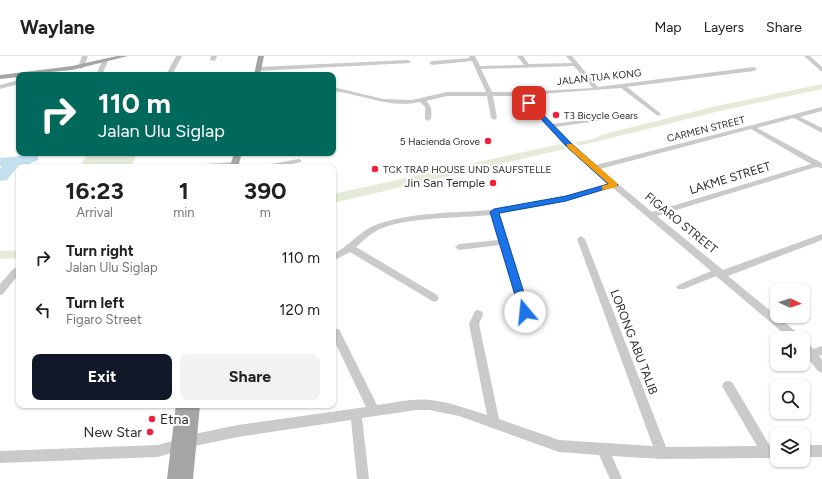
<!DOCTYPE html>
<html lang="en">
<head>
<meta charset="utf-8">
<style>
  :root { --surface:#fff; --page:#f2f2f2; --text:#202124; --muted:#757577; --line:#e0e0e0; --accent:#111827 }
  body { margin:0; font-family:Figtree,sans-serif; background:var(--page); color:var(--text); height:100vh; display:flex; flex-direction:column; font-size:15px; white-space:nowrap }
  * { box-sizing:border-box; margin:0 }
  p { font-size:13px; color:var(--muted) }
  .icon { flex:none; width:22px; height:22px; fill:none; stroke:currentColor; stroke-width:2; stroke-linecap:round; stroke-linejoin:round }
  .map { position:relative; flex:1; overflow:hidden }
  .side { position:absolute; left:16px; top:108px; width:320px; height:244px; display:flex; flex-direction:column; background:var(--surface); border-radius:8px; box-shadow:0 1px 3px #0004 }
  .side>* { flex:none }
  .hud { position:absolute; left:16px; top:16px; width:320px; height:84px; border-radius:8px; box-shadow:0 1px 3px #0004; background:#00695c; color:#fff; overflow:hidden }
  .needle { width:26px; rotate:93deg }
  .tools { position:absolute; left:770px; top:227px; display:grid; gap:8px }
  .tools a { display:grid; place-items:center; width:40px; height:40px; border-radius:8px; background:var(--surface); box-shadow:0 1px 3px #0004; font-size:20px }
  .pin { position:absolute; display:grid; place-items:center; width:34px; height:34px; color:#fff; margin:-17px; border-radius:8px; box-shadow:0 2px 6px #0006 }
  .me { position:absolute; width:44px; margin:-22px; rotate:343deg; stroke-linejoin:round; filter:drop-shadow(0 0 3px #0008) }
  .turn { display:flex; align-items:center; gap:14px; height:84px; padding:0 16px; font-size:18px }
  .turn .icon { width:52px; height:52px; stroke-width:2.5 }
  .turn b { display:block; font-size:28px; line-height:34px }
  .eta { display:flex; justify-content:space-evenly; align-items:center; height:68px; text-align:center }
  .eta b { font-size:24px; font-weight:700; line-height:28px }
  .primary-button { display:flex; gap:8px; margin-top:auto; padding:8px 16px }
  .primary-button a { flex:1; height:46px; border-radius:8px; background:var(--accent); color:#fff; font-size:16px; font-weight:700; line-height:46px; text-align:center }
  .primary-button a+a { background:var(--page); color:var(--text) }
  ul { padding:0; list-style:none }
  li { display:flex; align-items:center; gap:12px; height:52px; padding:0 16px }
  li div { flex:1 }
  li b { display:block; font-size:15px }
  li em { font-style:normal }
  header { display:flex; align-items:center; gap:24px; box-sizing:border-box; height:56px; padding:0 20px; background:var(--surface); border-bottom:1px solid var(--line) }
  header strong { font-size:19px }
  nav { display:flex; gap:22px; margin-inline-start:auto; font-size:14px }
  .map>svg:first-child { display:block }
  .green { fill:#e4ecd9 }
  .water { fill:#c3e0ee }
  .lines { fill:none; stroke-linecap:round; stroke-linejoin:round }
  .minor { fill:#cacaca; fill-rule:evenodd }
  .major { fill:#a5a5a5; fill-rule:evenodd }
  .route { fill:#1a73e8; stroke:#114b97 }
  .slow { fill:#f59e0b }
  .poi-dot { fill:#f4203a; stroke:#fff; stroke-width:1.5 }
  .labels { text-anchor:middle; dominant-baseline:central; stroke-width:4; stroke-linejoin:round; paint-order:stroke }
  .far-street-label { font-size:10px; fill:#2d2d2d; stroke:#fff }
  .far-poi-label { font-size:10px; fill:#2d2d2d; stroke:#fff; text-anchor:start }
  .street-label { font-size:12px; fill:#2d2d2d; stroke:#fff }
  .poi-label { font-size:12px; fill:#2d2d2d; stroke:#fff; text-anchor:end }
  .near-poi-label { font-size:14px; fill:#2d2d2d; stroke:#fff; text-anchor:start }
</style>
</head>
<body>
<header>
<strong>Waylane</strong>
<nav><a>Map</a><a>Layers</a><a>Share</a></nav>
</header>
<div class="map">
<svg width="822" height="423" viewBox="0 0 822 423">
  <rect width="100%" height="100%" fill="#fff"/>
  <g class="green">
    <polygon points="822,28 822,33 720,55 579,90 575,86 593,83 604,78 712,51"/>
    <polygon points="560,88 565,93 333,147 333,138"/>
    <polygon points="88,97 151,97 136,99 131,111 80,111"/>
    <polygon points="19,194 19,202 0,203 0,195"/>
  </g>
  <polygon class="water" points="33,99 38,99 38,104 29,108 19,109 7,124 0,125 0,113 2,110 0,110 0,102"/>
  <g class="lines">
    <g class="minor">
      <polygon points="82,0 88,0 84,11 81,13 78,11"/>
      <polygon points="176,0 182,0 172,19 166,19"/>
      <polygon points="211,0 217,0 215,5 210,4"/>
      <path d="M469,0H475L480,10L524,9L517,0H523L529,8L572,7L566,0H572L598,31L754,11L757,13L754,15L627,31L660,57L661,58L658,60L621,32L526,39L552,68L621,59V61L619,62L555,71L571,89L596,109L822,51V55L800,61L822,72V77L794,62L757,72L820,106L822,108V112L816,111L657,160L723,214L822,178V184L728,220L800,279L801,282H789L716,220L684,233H678L676,231L678,229L711,215L613,132L553,148L499,158L530,256L528,259L525,260L522,259L520,256L500,189L459,194L455,191L459,188L498,184L491,159C460,162 404,161 378,174C370,178 363,185 356,191L437,239L439,242L437,245L434,246L350,196L333,205V198C350,190 360,174 378,168C414,156 453,157 490,154C530,150 570,139 609,128L567,91L519,40H493L497,62L494,64L491,62L487,40H447L426,45C432,50 432,55 431,63L428,65L425,63V51L420,46C390,53 362,38 333,35V31L383,43L412,44L447,36H486L472,5L432,9L429,7L432,5L470,2ZM574,10L593,32L521,36H492L481,13ZM751,73L811,108L652,156L600,113Z"/>
      <polygon points="804,0 810,0 822,11 822,16"/>
      <polygon points="105,3 108,5 102,19 96,19 102,5"/>
      <polygon points="408,4 411,6 410,7 258,15 255,13 258,11"/>
      <polygon points="19,24 19,28 0,33 0,29"/>
      <polygon points="299,103 301,104 301,106 278,111 262,111 266,109"/>
      <polygon points="235,106 239,108 238,110 186,111 190,109"/>
      <path d="M581,180L585,183L666,391L757,390L722,330L724,326L728,325L732,326L770,390H777V402L662,403L612,400L622,423H610L599,399L559,396L459,360L429,354H416L362,362L369,423H357L351,364L238,381L199,389L158,401L0,407V395L158,389L199,377L238,369L366,351L333,282V273H339L377,349C394,347 413,342 430,344C449,346 468,353 487,359L469,268L475,255L478,254L481,255L483,258L479,268L499,363L559,384L653,390L577,183Z"/>
      <polygon points="16,212 19,213 19,218 3,238 0,239 0,228 13,213"/>
      <polygon points="803,284 807,285 813,293 822,290 822,299 819,300 822,304 822,317 818,315 803,296"/>
      <rect x="803" y="389" width="19" height="12"/>
    </g>
    <g class="major">
      <polygon points="117,0 128,0 72,14 19,19 19,21 0,23 0,19 72,10"/>
      <polygon points="258,0 264,0 260,19 254,19"/>
      <polygon points="234,97 242,97 238,111 230,111"/>
      <polygon points="176,349 200,349 193,423 167,423"/>
    </g>
  </g>
  <polygon class="route" points="527,46 531,46 572,88 618,129 566,145 499,157 530,256 525,260 520,256 490,156 494,153 566,140 608,128 567,91 527,48"/>
  <polygon class="slow" points="567,88 572,88 617,127 617,131 602,134 602,130 609,128 567,91"/>
  <g class="poi-dot">
    <circle cx="556" cy="59" r="4"/>
    <circle cx="488" cy="85" r="4"/>
    <circle cx="375" cy="113" r="4"/>
    <circle cx="493" cy="127" r="4"/>
    <circle cx="152" cy="363" r="4"/>
    <circle cx="150" cy="376" r="4"/>
  </g>
  <g class="labels">
    <g class="far-street-label">
      <text transform="translate(599 21) rotate(-6)">JALAN TUA KONG</text>
      <text transform="translate(706 73) rotate(-14)">CARMEN STREET</text>
    </g>
    <g class="far-poi-label">
      <text x="564" y="59">T3 Bicycle Gears</text>
      <text x="480" y="85" text-anchor="end">5 Hacienda Grove</text>
      <text x="383" y="113">TCK TRAP HOUSE UND SAUFSTELLE</text>
    </g>
    <g class="street-label">
      <text transform="translate(730 122) rotate(-17)">LAKME STREET</text>
      <text transform="translate(681 167) rotate(39)">FIGARO STREET</text>
      <text transform="translate(634 286) rotate(69)">LORONG ABU TALIB</text>
    </g>
    <g class="poi-label">
      <text x="485" y="127">Jin San Temple</text>
    </g>
    <g class="near-poi-label">
      <text x="160" y="363">Etna</text>
      <text x="142" y="376" text-anchor="end">New Star</text>
    </g>
  </g>
</svg>
<div class="tools">
<a><svg class="needle" viewBox="-14 -14 28 28"><path d="M0-13l5 13h-10z" fill="#e53935"/><path d="M0 13l5-13h-10z" fill="#757577"/></svg></a>
<a><svg class="icon" aria-label="sound" viewBox="0 0 24 24"><path d="M4 9h4l5-4v14l-5-4H4zM17 9q2 3 0 6"/></svg></a>
<a><svg class="icon" aria-label="search" viewBox="0 0 24 24"><circle cx="10" cy="10" r="6"/><path d="M15 15l6 6"/></svg></a>
<a><svg class="icon" aria-label="layers" viewBox="0 0 24 24"><path d="M12 4l9 5-9 5-9-5zM3 14l9 5 9-5"/></svg></a>
</div>
<div class="pin" style="left:529px;top:47px;background:#d93025"><svg class="icon" aria-label="arrive" viewBox="0 0 24 24"><path d="M6 21V4h12l-3 4 3 4H6"/></svg></div>
<svg class="me" style="left:525px;top:256px" viewBox="-20 -20 40 40"><circle r="19" fill="#fff"/><path d="M0-13L10 11 0 6-10 11z" fill="#1a73e8"/></svg>
<div class="hud">
<div class="turn"><svg class="icon" aria-label="right" viewBox="0 0 24 24"><path d="M7 20v-9h11M14 6l5 5-5 5"/></svg><div><b>110 m</b>Jalan Ulu Siglap</div></div>
</div>
<section class="side">
<div class="eta">
<div><b>16:23</b><p>Arrival</p></div>
<div><b>1</b><p>min</p></div>
<div><b>390</b><p>m</p></div>
</div>
<ul>
<li><svg class="icon" aria-label="right" viewBox="0 0 24 24"><path d="M7 20v-9h11M14 6l5 5-5 5"/></svg><div><b>Turn right</b><p>Jalan Ulu Siglap</p></div><em>110 m</em></li>
<li><svg class="icon" aria-label="left" viewBox="0 0 24 24"><path d="M17 20v-9H6M10 6l-5 5 5 5"/></svg><div><b>Turn left</b><p>Figaro Street</p></div><em>120 m</em></li>
</ul>
<div class="primary-button"><a>Exit</a><a>Share</a></div>
</section>
</div>
</body>
</html>
